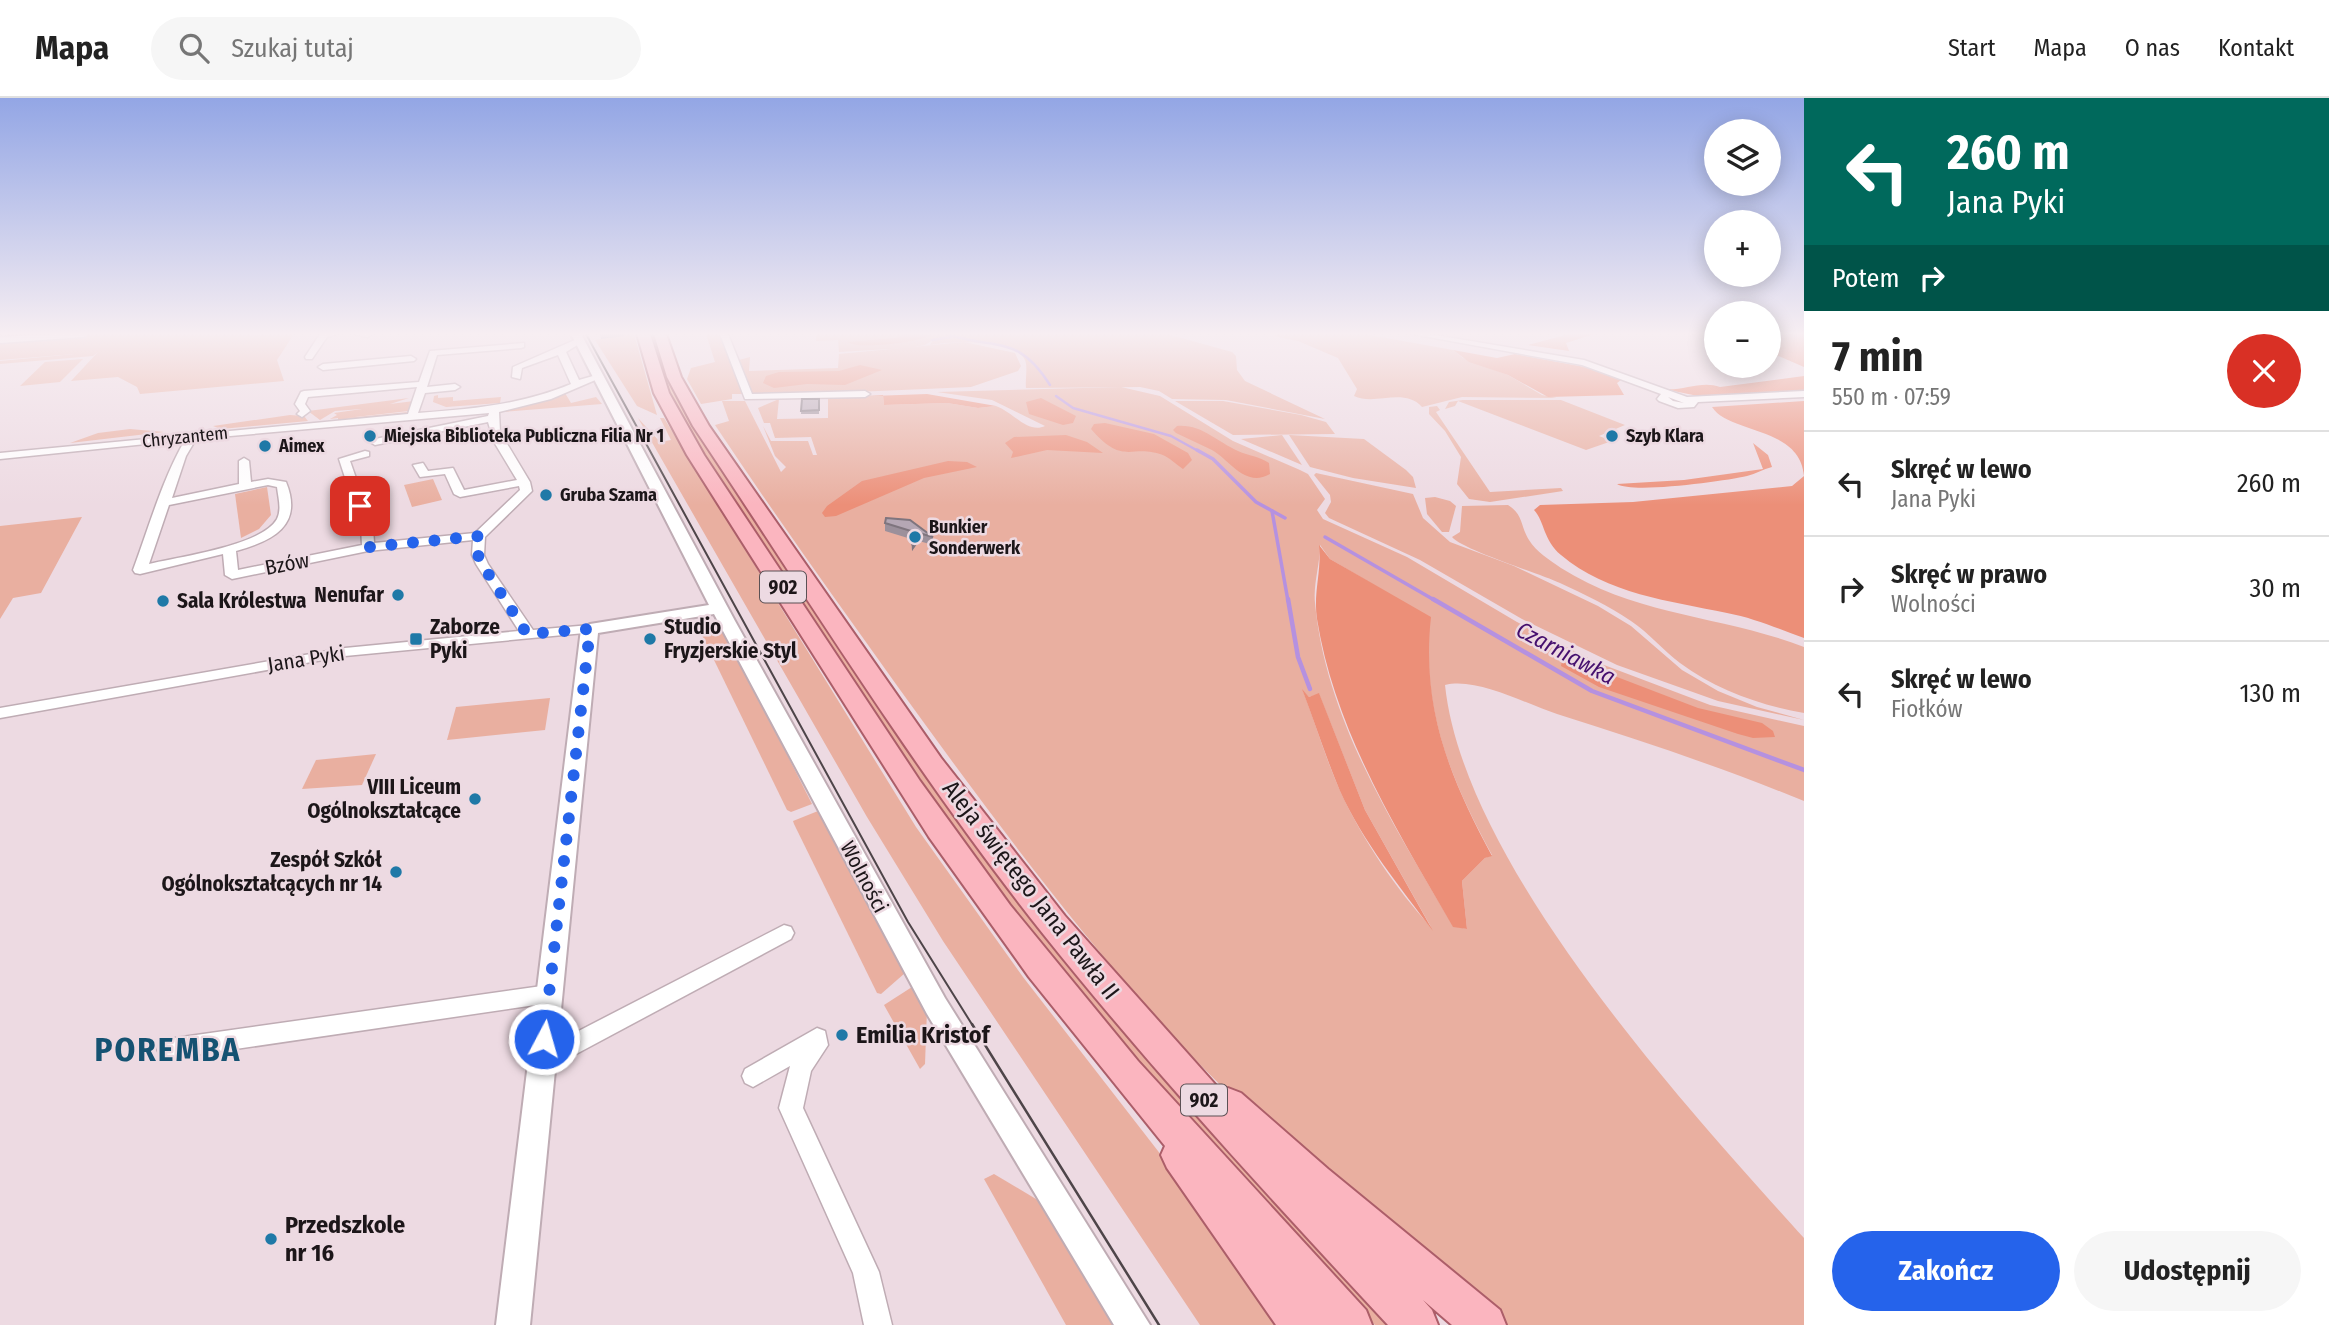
<!DOCTYPE html>
<html lang="pl">
<head>
<meta charset="utf-8">
<style>
  :root { --surface:#fff; --page:#f6f6f6; --text:#222; --muted:#767676; --line:#e0e0e0; --accent:#2563eb }
  body { margin:0; font-family:"Fira Sans Condensed",sans-serif; background:var(--page); color:var(--text); height:100vh; display:flex; flex-direction:column; font-size:26px; white-space:nowrap }
  * { box-sizing:border-box; margin:0 }
  p { font-size:23px; color:var(--muted) }
  .icon { flex:none; width:38px; height:38px; fill:none; stroke:currentColor; stroke-width:2; stroke-linecap:round; stroke-linejoin:round }
  .map { position:relative; flex:1; overflow:hidden }
  .panel { display:flex; flex-direction:column; background:var(--surface); width:525px }
  .panel>* { flex:none }
  .top-card { background:#00695c; color:#fff; overflow:hidden }
  .tools { position:absolute; left:1704px; top:21px; display:grid; gap:14px }
  .tools a { display:grid; place-items:center; width:77px; height:77px; border-radius:50%; background:var(--surface); box-shadow:0 4px 18px #0003; font-size:35px }
  .pin { position:absolute; display:grid; place-items:center; width:60px; height:60px; color:#fff; margin:-30px; border-radius:14px; box-shadow:0 4px 10px #0006 }
  .me { position:absolute; width:77px; margin:-38px; rotate:6deg; stroke-linejoin:round; filter:drop-shadow(0 0 5px #0008) }
  .turn { display:flex; align-items:center; gap:24px; height:147px; padding:0 28px; font-size:32px }
  .turn .icon { width:91px; height:91px; stroke-width:2.5 }
  .turn b { display:block; font-size:49px; line-height:60px }
  .then { display:flex; align-items:center; height:66px; padding:0 28px; background:#0003; gap:14px; font-size:26px }
  .round { display:grid; place-items:center; flex:none; width:74px; height:74px; border-radius:37px; background:var(--page) }
  .headline { display:flex; align-items:center; justify-content:space-between; height:119px; padding:0 28px }
  h1 { font-size:42px; font-weight:700; line-height:52px }
  .cta { display:flex; gap:14px; margin-top:auto; padding:14px 28px }
  .cta a { flex:1; height:80px; border-radius:42px; background:var(--accent); color:#fff; font-size:28px; font-weight:700; line-height:80px; text-align:center }
  .cta a+a { background:var(--page); color:var(--text) }
  ul { padding:0; list-style:none }
  li { display:flex; align-items:center; gap:21px; height:105px; padding:0 28px; border-top:2px solid var(--line) }
  li div { flex:1 }
  li b { display:block; font-size:26px }
  li em { font-style:normal }
  header { display:flex; align-items:center; gap:42px; box-sizing:border-box; height:98px; padding:0 35px; background:var(--surface); border-bottom:2px solid var(--line) }
  header strong { font-size:33px }
  nav { display:flex; gap:38px; margin-inline-start:auto; font-size:24px }
  .search { width:490px; height:63px; background:var(--page); display:flex; align-items:center; gap:18px; box-sizing:border-box; padding:0 24px; border-radius:38px; color:var(--muted); font-size:26px }
  main { display:flex; flex:1; min-height:0 }
  .map>svg:first-child { display:block }
  .green { fill:#e9afa0; fill-rule:evenodd }
  .forest { fill:#ec8f78 }
  .lines { fill:none; stroke-linecap:round; stroke-linejoin:round }
  .stream-far2 { stroke:#b591e0; stroke-width:2.5 }
  .stream-far1 { stroke:#b591e0; stroke-width:3.5 }
  .stream { stroke:#b591e0; stroke-width:4.5 }
  .minor-casing { stroke:#bfacb4; stroke-width:3 }
  .tertiary-casing { stroke:#bfacb4; stroke-width:4 }
  .primary-casing { stroke:#ac5e69; stroke-width:4 }
  .minor { fill:#fff; fill-rule:evenodd }
  .tertiary { fill:#fff; fill-rule:evenodd }
  .primary { fill:#fbb5bf; fill-rule:evenodd }
  .tram-far1 { stroke:#4e4549; stroke-width:2 }
  .tram { stroke:#4e4549; stroke-width:2.5 }
  .wall { fill:#9c909b }
  .shaded-wall { fill:#7f757e }
  .building { fill:#b5a7b4; stroke:#7f757e; stroke-width:2 }
  .route { stroke:#2563eb; stroke-width:12; stroke-dasharray:0 21.6 }
  .poi-dot { fill:#1f79a7; stroke:#eddae2; stroke-width:2.5 }
  .labels { text-anchor:middle; dominant-baseline:central; stroke-width:5; stroke-linejoin:round; paint-order:stroke }
  .far-poi-label { font-size:18px; font-weight:bold; fill:#1c1619; stroke:#eddae2; text-anchor:start }
  .far-street-label { font-size:18px; fill:#1c1619; stroke:#eddae2 }
  .shield { fill:#eddae2; stroke:#5b5155; stroke-width:2 }
  .shield-label { font-size:19px; font-weight:bold; fill:#1c1619 }
  .street-label { font-size:21px; fill:#1c1619; stroke:#eddae2 }
  .poi-label { font-size:21px; font-weight:bold; fill:#1c1619; stroke:#eddae2; text-anchor:end }
  .water-label { font-size:23px; font-style:italic; fill:#450f6e; stroke:#eddae2 }
  .near-street-label { font-size:24px; fill:#1c1619; stroke:#eddae2 }
  .near-poi-label { font-size:24px; font-weight:bold; fill:#1c1619; stroke:#eddae2; text-anchor:start }
  .near-district-label { font-size:33px; font-weight:bold; letter-spacing:2px; fill:#155272; stroke:#eddae2 }
</style>
</head>
<body>
<header>
<strong>Mapa</strong>
<div class="search"><svg class="icon" aria-label="search" viewBox="0 0 24 24"><circle cx="10" cy="10" r="6"/><path d="M15 15l6 6"/></svg>Szukaj tutaj</div>
<nav><a>Start</a><a>Mapa</a><a>O nas</a><a>Kontakt</a></nav>
</header>
<main>
<div class="map">
<svg width="1804" height="1227" viewBox="0 0 1804 1227">
  <rect width="100%" height="100%" fill="#eddae2"/>
  <g class="green">
    <polygon points="102,236 271,237 294,236 277,262 284,283 140,296 137,289 118,279 71,283 98,254 93,258 0,266 0,263 75,256 0,262 0,244"/>
    <polygon points="629,236 634,236 657,317 637,308 595,242"/>
    <polygon points="706,236 721,236 743,296 732,296 732,301 701,306 687,281 691,270 715,264"/>
    <path d="M816,236H1167L1232,254L1236,258L1237,272L1245,283L1325,321L1226,302L1172,301L1159,293L1140,289L1026,290C1025,282 1028,269 1025,262C1016,240 949,243 930,247L933,242L925,247L908,250L839,254L838,242L816,243Z"/>
    <path d="M1277,236H1364L1453,252L1463,260L1508,277L1542,297L1557,300L1462,299L1422,309C1404,289 1375,308 1354,298L1357,291L1338,260L1298,243L1273,238Z"/>
    <polygon points="964,244 1015,255 1021,268 1018,273 971,289 762,298 751,296 739,262 750,259 749,273 838,270 839,256"/>
    <path d="M656,259H660L675,296L708,351C796,481 879,615 971,742C1098,916 1248,1071 1395,1227H1375L1363,1215C1254,1096 1142,978 1043,850C957,739 880,622 803,505C753,430 685,344 656,259Z"/>
    <polygon points="83,261 60,284 20,288 45,264"/>
    <path d="M1121,289L1160,298L1233,343L1300,372L1308,376L1325,401L1317,412L1323,421L1407,459L1517,524L1596,564L1710,607L1804,628V703C1723,670 1640,642 1557,616C1526,606 1477,579 1445,587C1464,767 1684,1007 1804,1140V1227H1499C1387,1133 1269,1043 1170,935C1071,826 984,708 898,589C836,502 774,416 715,327L729,323L722,303H745L781,374L786,369L775,358L763,328L771,343H808L813,357H817L811,339L775,340L770,325H764L758,310L779,301L777,321L828,320V299L883,297L884,307L947,305L978,310L996,308C1013,314 1028,336 1045,328L992,302L937,294ZM1320,447L1330,461L1430,520C1421,610 1450,680 1492,757L1485,760L1462,783L1467,831L1453,828C1395,729 1326,623 1315,505C1313,486 1320,467 1320,447ZM1303,593L1309,599L1319,596L1365,712L1431,829C1396,791 1363,742 1341,695C1326,662 1316,627 1303,593Z"/>
    <polygon points="565,295 571,305 596,299 602,306 503,314"/>
    <polygon points="438,297 438,300 453,299 453,303 501,299 500,305 446,309 433,304 434,298"/>
    <polygon points="409,300 390,306 414,303 409,313 346,320 408,314 405,316 338,323 338,320 330,321 337,317 334,315 362,311 335,313 320,322 308,313"/>
    <polygon points="1463,302 1561,302 1625,327 1599,338 1612,343 1586,352 1458,303 1455,308 1445,311 1449,304"/>
    <polygon points="1175,303 1223,303 1301,317 1326,324 1335,336 1233,337"/>
    <polygon points="1437,308 1440,312 1436,314 1490,394 1561,390 1563,393 1490,404 1469,401 1457,386 1461,359 1445,333 1429,316 1429,309"/>
    <polygon points="290,317 304,318 308,323 221,331 213,328"/>
    <polygon points="638,320 660,344 671,342 660,320 664,320 916,729 1023,879 1293,1227 1200,1227 943,843 867,719"/>
    <polygon points="130,331 164,334 70,345 98,335"/>
    <polygon points="1282,337 1302,367 1241,341"/>
    <polygon points="1289,337 1364,341 1406,372 1413,379 1416,390 1353,380 1310,369"/>
    <polygon points="1316,375 1413,396 1423,420 1450,444 1514,468 1598,508 1631,528 1682,572 1718,593 1757,609 1804,622 1718,603 1617,567 1522,521 1420,462 1329,420 1325,415 1331,404 1330,397 1314,377"/>
    <polygon points="433,381 442,402 412,409 404,387"/>
    <polygon points="267,389 271,417 259,431 241,440 235,396"/>
    <polygon points="1435,399 1450,403 1456,408 1449,434 1442,434 1427,416 1425,400"/>
    <path d="M1508,407C1524,417 1520,428 1529,442C1536,454 1550,462 1561,470C1639,519 1721,517 1804,549V615C1759,607 1717,592 1680,565C1663,552 1649,535 1631,523C1609,508 1584,496 1560,485C1538,475 1463,452 1452,439L1460,434L1462,408Z"/>
    <polygon points="82,419 41,495 13,500 0,521 0,428"/>
    <polygon points="697,527 710,528 727,537 812,706 791,714 787,712"/>
    <polygon points="550,600 545,632 447,642 456,609"/>
    <polygon points="376,656 362,687 302,691 316,662"/>
    <polygon points="818,713 905,875 881,896 877,895 794,726 793,723"/>
    <polygon points="912,889 927,912 925,966 920,971 884,907"/>
    <polygon points="994,1076 1046,1107 1119,1227 1066,1227 984,1081"/>
  </g>
  <g class="forest">
    <path d="M904,236L930,237C922,244 856,252 848,244L896,240Z"/>
    <polygon points="1569,236 1594,236 1566,245 1569,253 1528,247"/>
    <polygon points="1769,236 1804,236 1804,269 1769,254"/>
    <polygon points="1453,252 1497,260 1515,256 1585,269 1621,282 1617,285 1624,297 1548,299 1508,277 1469,264"/>
    <polygon points="860,267 882,272 845,287 807,286 774,290 763,285 766,278 779,274 839,273"/>
    <path d="M1804,278V294L1698,298L1664,291C1683,293 1702,282 1720,289Z"/>
    <polygon points="927,296 996,308 978,310 947,305 884,307 883,297 872,298"/>
    <polygon points="1041,300 1076,318 1073,325 1063,327 1029,316 1026,304"/>
    <path d="M1804,303V540C1779,531 1754,520 1727,515C1670,503 1607,496 1561,457C1543,442 1545,424 1534,412L1540,407L1633,404L1792,388L1804,378C1800,328 1729,336 1712,309Z"/>
    <path d="M1105,325L1154,336L1188,355L1192,362L1183,371C1177,367 1171,361 1165,358C1131,344 1125,370 1091,331L1094,326Z"/>
    <path d="M1177,328C1202,326 1217,344 1238,353C1249,358 1259,358 1269,365L1270,376C1245,390 1231,363 1212,352C1200,346 1188,341 1176,335L1173,332Z"/>
    <polygon points="1066,337 1087,344 1103,355 1047,352 1011,360 1013,354 1005,345 1014,339"/>
    <path d="M1753,345L1768,357L1772,369C1763,371 1756,376 1747,378C1725,383 1633,396 1617,386L1684,382L1763,371Z"/>
    <polygon points="948,363 967,364 977,369 924,380 836,418 825,419 822,415 827,408 862,383"/>
    <path d="M1319,447L1330,461L1431,519C1421,610 1450,680 1492,758L1485,760L1462,783L1467,831L1453,829C1397,732 1335,633 1317,521C1313,495 1322,472 1319,447Z"/>
    <polygon points="1570,561 1698,610 1762,625 1773,633 1775,639 1753,640 1738,636 1599,589 1561,568 1562,563"/>
    <path d="M1302,591L1309,599L1319,595L1365,712L1433,833C1400,789 1363,744 1340,693C1326,660 1315,625 1302,591Z"/>
  </g>
  <g class="lines">
    <g class="stream-far2">
      <path d="M947,236C997,253 1017,235 1050,287"/>
      <polyline points="932,242 951,239"/>
      <polyline points="1056,298 1073,310 1171,338 1200,354"/>
    </g>
    <g class="stream-far1">
      <polyline points="1197,352 1213,361 1256,404 1285,420"/>
      <polyline points="1272,413 1288,503"/>
      <polyline points="1325,439 1436,503"/>
    </g>
    <g class="stream">
      <polyline points="1288,501 1298,559 1310,591"/>
      <polyline points="1433,501 1592,593 1804,672"/>
    </g>
    <g class="minor-casing">
      <g id="minor">
        <polygon points="54,236 88,236 84,239 0,245 0,239"/>
        <polygon points="320,236 337,236 327,239 312,261 306,261 305,259"/>
        <polygon points="353,236 372,236 368,239"/>
        <polygon points="720,236 728,236 752,296 865,293 870,296 865,299 745,301"/>
        <path d="M1412,236H1429L1584,262L1687,299L1804,293V299L1698,304L1694,309L1678,310L1659,303L1657,301L1661,296L1582,267ZM1668,299L1684,305L1673,303Z"/>
        <path d="M577,241L584,243L566,254L579,282L600,276V280L551,301L499,314L500,334L530,384L532,393L485,439L484,457L488,466L533,532L590,527L597,531L595,534L345,558L0,620V610L345,550L519,533L476,466L472,457L473,442L368,453L232,481L225,477L223,456L140,476L135,475L133,472C149,429 162,382 185,342L0,361V355L408,316L417,289L308,299L305,306L310,313L302,319L297,316L300,313L295,306L301,294L304,293L419,284L430,253L524,245V249L521,250L437,257L427,289L455,286L460,289L455,292L425,295L418,315C471,311 521,307 571,286L558,257L522,270L520,281L512,279L513,269ZM489,315L488,318L375,341L370,344L375,347L488,324L494,344L517,382L464,392L453,370L428,373L423,365L413,367L420,379L445,376L454,396L460,399L519,388L520,392L475,435L374,445L373,429L350,363L369,358V354L365,353L339,361L361,429L362,447L238,472L236,453C272,443 304,428 286,384L268,381L251,384L249,363L244,360L239,363V386L172,400L186,358L196,341ZM268,387L277,389C278,399 282,411 277,421C262,448 178,459 149,466L169,407Z"/>
        <polygon points="411,258 416,261 414,263 323,272 318,269 323,266"/>
        <polygon points="784,827 791,829 794,835 791,841 550,970 542,973 534,970 531,963 534,956"/>
        <polygon points="549,887 556,890 560,896 556,902 549,905 168,961 160,958 157,951 160,944 168,941"/>
        <polygon points="817,930 825,933 828,947 811,973 803,1010 879,1174 892,1227 864,1227 853,1175 779,1010 790,968 753,989 745,985 742,978 745,971"/>
      </g>
    </g>
    <g class="tertiary-casing">
      <polygon id="tertiary" points="571,236 581,236 735,523 945,900 1150,1227 1114,1227 927,916 714,516 598,535 530,1227 496,1227 581,531 590,526 709,507"/>
    </g>
    <g class="primary-casing">
      <g id="primary">
        <polygon points="637,236 650,236 669,295 704,357 920,683 1010,807 1138,963 1366,1212 1372,1227 1276,1227 1167,1070 1161,1057 1165,1048 1029,879 929,739 687,357 654,295"/>
        <path d="M654,236H666L681,279L709,328L941,660L1065,818L1221,993L1228,990L1241,995L1328,1071L1500,1212L1506,1227H1452L1423,1202L1432,1212L1438,1227H1388C1270,1100 1152,972 1044,837C916,676 807,499 693,328L667,279Z"/>
      </g>
    </g>
    <use href="#minor" class="minor"/>
    <use href="#tertiary" class="tertiary"/>
    <use href="#primary" class="primary"/>
    <polyline class="tram-far1" points="586,236 908,824 973,928"/>
    <polyline class="tram" points="972,926 1159,1227"/>
  </g>
  <g class="wall">
    <polygon points="802,301 819,301 819,316 801,316"/>
    <polygon points="885,425 933,439 933,447 919,443 912,453 911,441 885,433"/>
  </g>
  <g class="shaded-wall">
    <polygon points="600,236 624,236 624,238 601,241"/>
    <polygon points="919,435 919,443 912,453 912,445"/>
  </g>
  <g class="building">
    <polygon points="802,301 819,301 819,312 801,313"/>
    <polygon points="886,420 910,422 933,439 919,435 912,445 911,433 885,425"/>
  </g>
  <linearGradient id="sky" x2="0" y2="1"><stop stop-color="#93a6e5"/><stop offset="0.58" stop-color="#f7eef2"/><stop offset="1" stop-color="#f7eef2" stop-opacity="0"/></linearGradient>
  <rect width="1804" height="407" fill="url(#sky)"/>
  <g class="lines">
    <polyline class="route" points="360,408 367,429 369,449 479,438 478,457 482,466 527,536 590,531 544,941"/>
  </g>
  <g class="poi-dot">
    <circle cx="370" cy="338" r="7"/>
    <circle cx="1612" cy="338" r="7"/>
    <circle cx="265" cy="348" r="7"/>
    <circle cx="546" cy="397" r="7"/>
    <circle cx="915" cy="439" r="7"/>
    <circle cx="398" cy="497" r="7"/>
    <circle cx="163" cy="503" r="7"/>
    <rect x="409" y="534" width="14" height="14" rx="3.5"/>
    <circle cx="650" cy="541" r="7"/>
    <circle cx="475" cy="701" r="7"/>
    <circle cx="396" cy="774" r="7"/>
    <circle cx="842" cy="937" r="7"/>
    <circle cx="271" cy="1141" r="7"/>
  </g>
  <g class="labels">
    <g class="far-poi-label">
      <text x="384" y="338">Miejska Biblioteka Publiczna Filia Nr 1</text>
      <text x="1626" y="338">Szyb Klara</text>
      <text x="279" y="348">Aimex</text>
      <text x="560" y="397">Gruba Szama</text>
      <text x="929" y="429">Bunkier<tspan x="929" dy="21">Sonderwerk</tspan></text>
    </g>
    <g class="far-street-label">
      <text transform="translate(185 339) rotate(-6)">Chryzantem</text>
    </g>
    <g class="shield">
      <rect x="760" y="473.5" width="46" height="31" rx="5"/>
      <rect x="1181" y="986.5" width="46" height="31" rx="5"/>
    </g>
    <g class="shield-label">
      <text x="783" y="489">902</text>
      <text x="1204" y="1002">902</text>
    </g>
    <g class="street-label">
      <text transform="translate(287 466) rotate(-11)">Bzów</text>
      <text transform="translate(306 561) rotate(-9)">Jana Pyki</text>
      <text transform="translate(864 779) rotate(62)">Wolności</text>
    </g>
    <g class="poi-label">
      <text x="384" y="497">Nenufar</text>
      <text x="177" y="503" text-anchor="start">Sala Królestwa</text>
      <text x="430" y="529" text-anchor="start">Zaborze<tspan x="430" dy="24">Pyki</tspan></text>
      <text x="664" y="529" text-anchor="start">Studio<tspan x="664" dy="24">Fryzjerskie Styl</tspan></text>
      <text x="461" y="689">VIII Liceum<tspan x="461" dy="24">Ogólnokształcące</tspan></text>
      <text x="382" y="762">Zespół Szkół<tspan x="382" dy="24">Ogólnokształcących nr 14</tspan></text>
    </g>
    <g class="water-label">
      <text transform="translate(1566 555) rotate(28)">Czarniawka</text>
    </g>
    <g class="near-street-label">
      <text transform="translate(1031 792) rotate(52)">Aleja świętego Jana Pawła II</text>
    </g>
    <g class="near-poi-label">
      <text x="856" y="937">Emilia Kristof</text>
      <text x="285" y="1127">Przedszkole<tspan x="285" dy="28">nr 16</tspan></text>
    </g>
    <g class="near-district-label">
      <text x="168" y="952">POREMBA</text>
    </g>
  </g>
</svg>
<div class="tools">
<a><svg class="icon" aria-label="layers" viewBox="0 0 24 24"><path d="M12 4l9 5-9 5-9-5zM3 14l9 5 9-5"/></svg></a>
<a>+</a>
<a>−</a>
</div>
<div class="pin" style="left:360px;top:408px;background:#d93025"><svg class="icon" aria-label="arrive" viewBox="0 0 24 24"><path d="M6 21V4h12l-3 4 3 4H6"/></svg></div>
<svg class="me" style="left:544px;top:941px" viewBox="-20 -20 40 40"><circle r="17" fill="#2563eb" stroke="#fff" stroke-width="3"/><path d="M0-11L8 9 0 5-8 9z" fill="#fff"/></svg>
</div>
<section class="panel">
<div class="top-card">
<div class="turn"><svg class="icon" aria-label="left" viewBox="0 0 24 24"><path d="M17 20v-9H6M10 6l-5 5 5 5"/></svg><div><b>260 m</b>Jana Pyki</div></div>
<div class="then">Potem<svg class="icon" aria-label="right" viewBox="0 0 24 24"><path d="M7 20v-9h11M14 6l5 5-5 5"/></svg></div>
</div>
<div class="headline"><div><h1>7 min</h1><p>550 m · 07:59</p></div><a class="round" style="background:#d93025;color:#fff"><svg class="icon" aria-label="close" viewBox="0 0 24 24"><path d="M6 6l12 12M18 6L6 18"/></svg></a></div>
<ul>
<li><svg class="icon" aria-label="left" viewBox="0 0 24 24"><path d="M17 20v-9H6M10 6l-5 5 5 5"/></svg><div><b>Skręć w lewo</b><p>Jana Pyki</p></div><em>260 m</em></li>
<li><svg class="icon" aria-label="right" viewBox="0 0 24 24"><path d="M7 20v-9h11M14 6l5 5-5 5"/></svg><div><b>Skręć w prawo</b><p>Wolności</p></div><em>30 m</em></li>
<li><svg class="icon" aria-label="left" viewBox="0 0 24 24"><path d="M17 20v-9H6M10 6l-5 5 5 5"/></svg><div><b>Skręć w lewo</b><p>Fiołków</p></div><em>130 m</em></li>
</ul>
<div class="cta"><a>Zakończ</a><a>Udostępnij</a></div>
</section>
</main>
</body>
</html>
